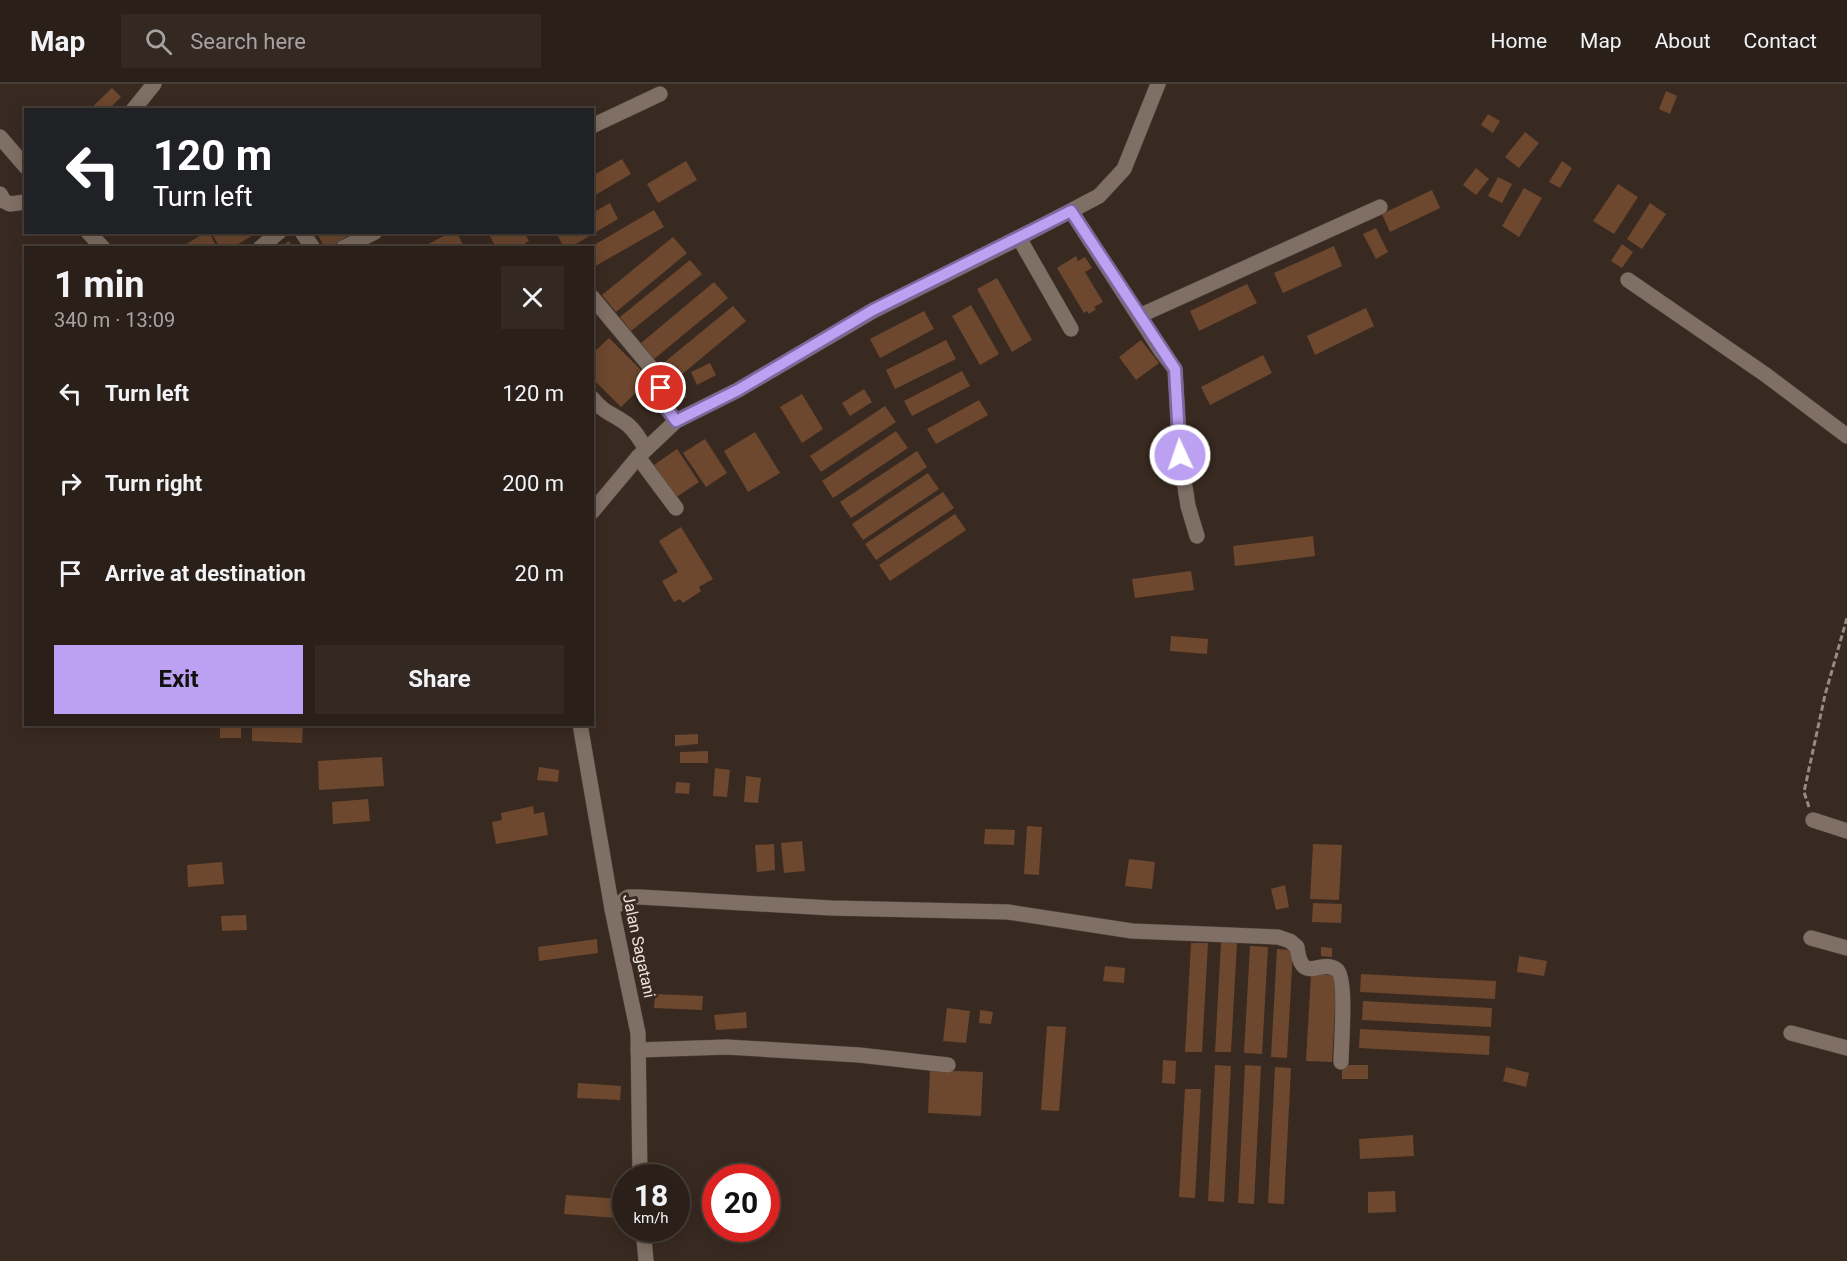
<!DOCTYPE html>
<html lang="en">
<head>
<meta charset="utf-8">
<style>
  :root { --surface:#2b2019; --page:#332822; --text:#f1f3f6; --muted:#a6a3a2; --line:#473e38; --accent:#bca0f2 }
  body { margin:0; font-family:Roboto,sans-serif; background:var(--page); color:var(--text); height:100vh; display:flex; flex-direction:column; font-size:22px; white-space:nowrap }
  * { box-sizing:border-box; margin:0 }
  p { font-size:20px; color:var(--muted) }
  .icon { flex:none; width:33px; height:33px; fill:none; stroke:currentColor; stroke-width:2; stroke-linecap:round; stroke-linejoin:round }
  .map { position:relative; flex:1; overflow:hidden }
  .side { position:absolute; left:24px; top:162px; width:570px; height:480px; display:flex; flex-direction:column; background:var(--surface); border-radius:0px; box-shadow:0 3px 15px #0003,0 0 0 2px var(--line) }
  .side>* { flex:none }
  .top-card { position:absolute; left:24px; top:24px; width:570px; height:126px; border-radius:0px; box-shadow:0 3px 15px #0003,0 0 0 2px var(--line); background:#202124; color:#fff; overflow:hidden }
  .speed { position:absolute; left:612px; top:1080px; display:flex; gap:12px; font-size:30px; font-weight:700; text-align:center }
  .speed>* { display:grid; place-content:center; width:78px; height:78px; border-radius:50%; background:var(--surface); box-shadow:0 3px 15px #0003,0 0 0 2px var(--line); line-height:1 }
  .speed small { font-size:15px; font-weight:400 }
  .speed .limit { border:9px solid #d22; background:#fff; color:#111 }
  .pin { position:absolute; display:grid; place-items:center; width:51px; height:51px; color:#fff; margin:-26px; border:3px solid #fff; border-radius:50%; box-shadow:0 2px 6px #0007 }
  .me { position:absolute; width:66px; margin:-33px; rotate:357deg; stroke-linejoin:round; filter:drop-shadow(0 0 4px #0008) }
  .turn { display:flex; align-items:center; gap:21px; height:126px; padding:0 30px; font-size:27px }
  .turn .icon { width:78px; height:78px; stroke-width:2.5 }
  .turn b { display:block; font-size:42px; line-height:51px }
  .round { display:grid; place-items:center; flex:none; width:63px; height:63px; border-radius:0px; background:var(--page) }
  .head { display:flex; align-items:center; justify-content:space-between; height:102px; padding:0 30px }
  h1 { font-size:36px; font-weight:700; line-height:45px }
  .cta { display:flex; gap:12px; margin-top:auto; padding:12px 30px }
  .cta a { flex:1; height:69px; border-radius:0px; background:var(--accent); color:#111; font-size:24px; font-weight:700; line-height:69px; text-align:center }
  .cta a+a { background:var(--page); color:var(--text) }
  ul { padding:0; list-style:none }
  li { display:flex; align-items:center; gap:18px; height:90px; padding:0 30px }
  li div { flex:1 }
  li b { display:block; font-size:22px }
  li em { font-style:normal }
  header { display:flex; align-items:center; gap:36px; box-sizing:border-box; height:84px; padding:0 30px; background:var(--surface); border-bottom:2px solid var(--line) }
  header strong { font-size:28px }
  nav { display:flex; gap:33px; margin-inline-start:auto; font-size:21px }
  .search { width:420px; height:54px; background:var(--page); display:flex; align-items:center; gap:15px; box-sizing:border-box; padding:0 21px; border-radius:0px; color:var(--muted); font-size:22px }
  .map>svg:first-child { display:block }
  .building { fill:#6d472e }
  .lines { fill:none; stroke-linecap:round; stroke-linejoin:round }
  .minor-casing { stroke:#51453d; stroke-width:16 }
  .path { stroke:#968a82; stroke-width:3; stroke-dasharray:6 3; stroke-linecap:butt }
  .minor { stroke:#7f6f64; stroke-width:15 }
  .route-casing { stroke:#7a689d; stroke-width:15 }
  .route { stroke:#bca0f2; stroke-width:10 }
  .labels { text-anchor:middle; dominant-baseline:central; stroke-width:6; stroke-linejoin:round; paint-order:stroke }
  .street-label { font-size:16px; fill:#efe5df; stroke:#392a21 }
</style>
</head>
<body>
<header>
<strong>Map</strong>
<div class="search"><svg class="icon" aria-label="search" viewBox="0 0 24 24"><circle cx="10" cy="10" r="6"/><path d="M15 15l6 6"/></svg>Search here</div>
<nav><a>Home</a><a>Map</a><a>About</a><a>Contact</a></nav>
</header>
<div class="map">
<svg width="1847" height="1177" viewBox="0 0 1847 1177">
  <rect width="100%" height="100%" fill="#392a21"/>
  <g class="building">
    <polygon points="112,4 121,13 108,26 89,26"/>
    <polygon points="1666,7 1677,12 1670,30 1659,25"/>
    <polygon points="1488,30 1500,37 1493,49 1481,41"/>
    <polygon points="1525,48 1539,59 1519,84 1505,73"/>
    <polygon points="622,75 631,90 592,113 592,92"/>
    <polygon points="686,77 697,96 658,119 647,100"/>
    <polygon points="1562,77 1572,84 1560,104 1549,98"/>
    <polygon points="1476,84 1489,95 1476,111 1463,101"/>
    <polygon points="1498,93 1512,100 1502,119 1488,112"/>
    <polygon points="1618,100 1638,113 1614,150 1593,137"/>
    <polygon points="1524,104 1542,114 1519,153 1502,142"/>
    <polygon points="1432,106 1440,124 1390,148 1382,130"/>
    <polygon points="610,119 618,135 569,164 564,164 557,150 592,148 592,129"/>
    <polygon points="1650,119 1666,130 1642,165 1627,155"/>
    <polygon points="654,126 664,143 592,184 592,164 589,164"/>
    <polygon points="1376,144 1388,168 1376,175 1363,150"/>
    <polygon points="206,148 209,148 217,164 180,164"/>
    <polygon points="211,148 258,148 232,164 220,164"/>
    <polygon points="316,148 353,148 329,164 325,164"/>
    <polygon points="451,148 457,148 464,163 421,164"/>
    <polygon points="491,148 524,148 529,157 518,164 496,164 489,150"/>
    <polygon points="673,153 687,169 616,228 602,211"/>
    <polygon points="289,157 293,164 279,164"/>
    <polygon points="1622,160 1633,168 1622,184 1611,177"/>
    <polygon points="1334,162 1342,182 1283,209 1274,189"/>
    <polygon points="1076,172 1078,177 1085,173 1092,184 1085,188 1103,218 1094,223 1096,225 1089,230 1087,227 1084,229 1057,184"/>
    <polygon points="690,176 702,190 631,247 620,233"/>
    <polygon points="997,194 1032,256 1012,268 977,205"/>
    <polygon points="714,198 728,214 654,275 641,259"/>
    <polygon points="1247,200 1257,219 1199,247 1190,227"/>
    <polygon points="971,221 999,270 980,281 952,232"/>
    <polygon points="733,222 746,237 674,297 661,281"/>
    <polygon points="1366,224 1374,242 1315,271 1307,252"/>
    <polygon points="924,227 934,245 880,274 870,255"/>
    <polygon points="609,254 650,295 621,323 592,294 592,270"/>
    <polygon points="946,256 956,275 895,305 886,286"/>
    <polygon points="1141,256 1159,279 1136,296 1119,273"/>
    <polygon points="1263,271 1272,289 1210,321 1201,303"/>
    <polygon points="710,279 716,291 697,301 691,288"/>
    <polygon points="962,287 970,302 912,332 904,317"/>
    <polygon points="678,299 687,313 676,319 668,305"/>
    <polygon points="864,305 872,318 850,332 842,319"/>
    <polygon points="802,310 823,345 802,359 780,323"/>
    <polygon points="979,316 988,331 936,360 927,345"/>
    <polygon points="885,322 896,338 821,388 810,372"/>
    <polygon points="896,347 908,364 833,414 822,397"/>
    <polygon points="755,348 780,389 748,408 724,367"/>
    <polygon points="705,355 727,389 706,403 683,369"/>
    <polygon points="677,365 699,398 675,414 654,381"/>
    <polygon points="917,367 927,383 851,434 840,418"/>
    <polygon points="928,389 939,405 863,456 852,440"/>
    <polygon points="943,408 954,424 876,476 865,460"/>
    <polygon points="955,430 966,446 890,497 879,481"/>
    <polygon points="681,443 713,495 699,503 701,507 683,519 680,515 674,518 662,497 678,488 659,457"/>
    <polygon points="1313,452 1315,472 1235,482 1233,462"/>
    <polygon points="1191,487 1194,506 1135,514 1132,495"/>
    <polygon points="1171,552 1208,555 1207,570 1170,567"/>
    <rect x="58" y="640" width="22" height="4"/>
    <rect x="220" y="640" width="21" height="14"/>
    <polygon points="252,640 303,640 302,659 252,657"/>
    <polygon points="698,650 698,660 675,662 675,651"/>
    <polygon points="708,667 708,679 680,679 680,668"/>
    <polygon points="382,673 384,702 319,706 318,677"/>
    <polygon points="539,683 559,686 558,698 537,696"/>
    <polygon points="715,684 730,686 727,713 713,712"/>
    <polygon points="746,692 761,694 758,719 744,718"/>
    <polygon points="676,698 690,699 689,710 675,709"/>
    <polygon points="368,715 370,737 333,740 332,718"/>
    <polygon points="533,722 534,730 544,728 548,751 496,760 492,738 502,736 501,729"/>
    <polygon points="1027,742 1042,743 1039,791 1024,790"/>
    <polygon points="985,745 1015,746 1014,761 984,760"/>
    <polygon points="802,757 805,787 784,789 781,759"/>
    <polygon points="774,760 775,786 757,788 755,761"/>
    <polygon points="1313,760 1342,761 1339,816 1310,815"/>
    <polygon points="1129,775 1155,778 1152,805 1125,802"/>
    <polygon points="222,778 224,800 188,803 187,781"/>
    <polygon points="1285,801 1289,823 1276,826 1271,805"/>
    <polygon points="1313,819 1342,820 1341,839 1312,838"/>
    <polygon points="246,831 247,846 222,847 221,832"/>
    <polygon points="597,855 598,869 539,877 538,863"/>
    <polygon points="1221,858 1237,859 1231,968 1215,968"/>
    <polygon points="1191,859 1208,859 1202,968 1185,968"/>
    <polygon points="1250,862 1268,863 1262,970 1244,969"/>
    <polygon points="1321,863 1332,864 1332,873 1321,872"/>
    <polygon points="1277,865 1293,866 1287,974 1271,973"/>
    <polygon points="1519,872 1547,877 1544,892 1517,888"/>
    <polygon points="1105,882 1125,884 1124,899 1103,897"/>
    <polygon points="1311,890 1337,891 1332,978 1306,977"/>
    <polygon points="1361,890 1496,897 1495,915 1360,908"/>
    <polygon points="655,910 703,912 702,926 654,924"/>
    <polygon points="1363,917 1492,924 1491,943 1362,936"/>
    <polygon points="947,924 970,927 966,959 943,957"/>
    <polygon points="980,926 993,928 991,940 979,939"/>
    <polygon points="746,928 747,944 716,946 714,931"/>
    <polygon points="1047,942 1066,943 1059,1027 1041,1026"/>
    <polygon points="1360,945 1490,952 1489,971 1359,964"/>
    <polygon points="1163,976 1176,977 1175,1000 1162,999"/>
    <polygon points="1215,981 1231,982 1224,1118 1208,1117"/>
    <polygon points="1245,981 1261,982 1254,1120 1238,1119"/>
    <rect x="1342" y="981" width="26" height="14"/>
    <polygon points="1275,983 1291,984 1284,1120 1268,1119"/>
    <polygon points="1506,983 1529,989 1526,1003 1503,997"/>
    <polygon points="930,986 983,988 981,1032 928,1029"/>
    <polygon points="578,999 621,1002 620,1016 577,1014"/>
    <polygon points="1185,1005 1201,1005 1195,1114 1179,1113"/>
    <polygon points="1413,1051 1414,1072 1360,1075 1359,1055"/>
    <polygon points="1395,1107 1396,1128 1368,1129 1368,1108"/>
    <polygon points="566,1111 620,1115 618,1134 564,1130"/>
  </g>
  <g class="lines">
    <g class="minor-casing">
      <g id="minor">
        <polyline points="133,26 154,0"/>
        <polyline points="592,42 660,10"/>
        <polyline points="0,53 26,83"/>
        <polyline points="0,110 4,117 10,120 26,118"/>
        <polyline points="1071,127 1161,267 1175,285 1180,371 1188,422 1197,452"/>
        <polyline points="88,148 103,164"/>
        <polyline points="302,148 313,164"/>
        <polyline points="1019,154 1071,245"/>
        <polyline points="260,164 279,148"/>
        <polyline points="343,164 375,148"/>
        <polyline points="1628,196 1766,291 1847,352"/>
        <polyline points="592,213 658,292 667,325 676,337"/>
        <polyline points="1139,232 1380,123"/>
        <path d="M592,314C603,328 611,329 624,338C634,344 640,356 646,365"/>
        <polyline points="638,373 676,424"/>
        <polyline points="592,428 638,373 676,337 738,306 873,227 1019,154 1099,112 1124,85 1158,0"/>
        <polyline points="580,640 612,825 638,949 640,1094"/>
        <polyline points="1813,736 1847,747"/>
        <path d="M612,825L628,813H640L831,824L1008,828L1132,847L1278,853L1290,857L1297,863C1302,903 1321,873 1337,886C1347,894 1341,963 1341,978"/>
        <polyline points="1811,854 1847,864"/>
        <polyline points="1791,949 1847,964"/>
        <polyline points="638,966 727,963 859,971 948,981"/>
        <polyline points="643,1144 646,1177"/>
      </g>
    </g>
    <polyline class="path" points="1809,723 1804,708 1825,611 1847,534"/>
    <use href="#minor" class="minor"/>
  </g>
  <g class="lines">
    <g class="route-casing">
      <polyline id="route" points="661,304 668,326 676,337 738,306 873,226 1071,127 1175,285 1180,371"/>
    </g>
    <use href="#route" class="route"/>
  </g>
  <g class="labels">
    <g class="street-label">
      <text transform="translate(639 862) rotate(78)">Jalan Sagatani</text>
    </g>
  </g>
</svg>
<div class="speed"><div>18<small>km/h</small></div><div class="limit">20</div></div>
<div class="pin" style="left:661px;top:304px;background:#d93025"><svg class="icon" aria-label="arrive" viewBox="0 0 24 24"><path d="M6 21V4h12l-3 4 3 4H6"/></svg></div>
<svg class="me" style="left:1180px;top:371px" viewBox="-20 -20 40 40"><circle r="17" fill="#bca0f2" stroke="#fff" stroke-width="3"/><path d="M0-11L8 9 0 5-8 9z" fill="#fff"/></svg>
<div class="top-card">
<div class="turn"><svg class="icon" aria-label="left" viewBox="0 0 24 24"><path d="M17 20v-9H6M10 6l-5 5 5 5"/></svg><div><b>120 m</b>Turn left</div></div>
</div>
<section class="side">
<div class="head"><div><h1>1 min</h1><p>340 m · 13:09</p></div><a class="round"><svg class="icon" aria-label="close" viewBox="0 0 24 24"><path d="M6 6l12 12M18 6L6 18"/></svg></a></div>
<ul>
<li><svg class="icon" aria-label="left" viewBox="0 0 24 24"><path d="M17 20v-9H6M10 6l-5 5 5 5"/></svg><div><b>Turn left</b></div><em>120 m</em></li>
<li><svg class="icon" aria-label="right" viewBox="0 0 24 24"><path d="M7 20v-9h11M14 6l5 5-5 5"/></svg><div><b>Turn right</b></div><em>200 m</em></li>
<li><svg class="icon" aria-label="arrive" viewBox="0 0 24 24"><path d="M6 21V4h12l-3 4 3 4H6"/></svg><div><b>Arrive at destination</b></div><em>20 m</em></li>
</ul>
<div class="cta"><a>Exit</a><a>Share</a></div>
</section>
</div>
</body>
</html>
